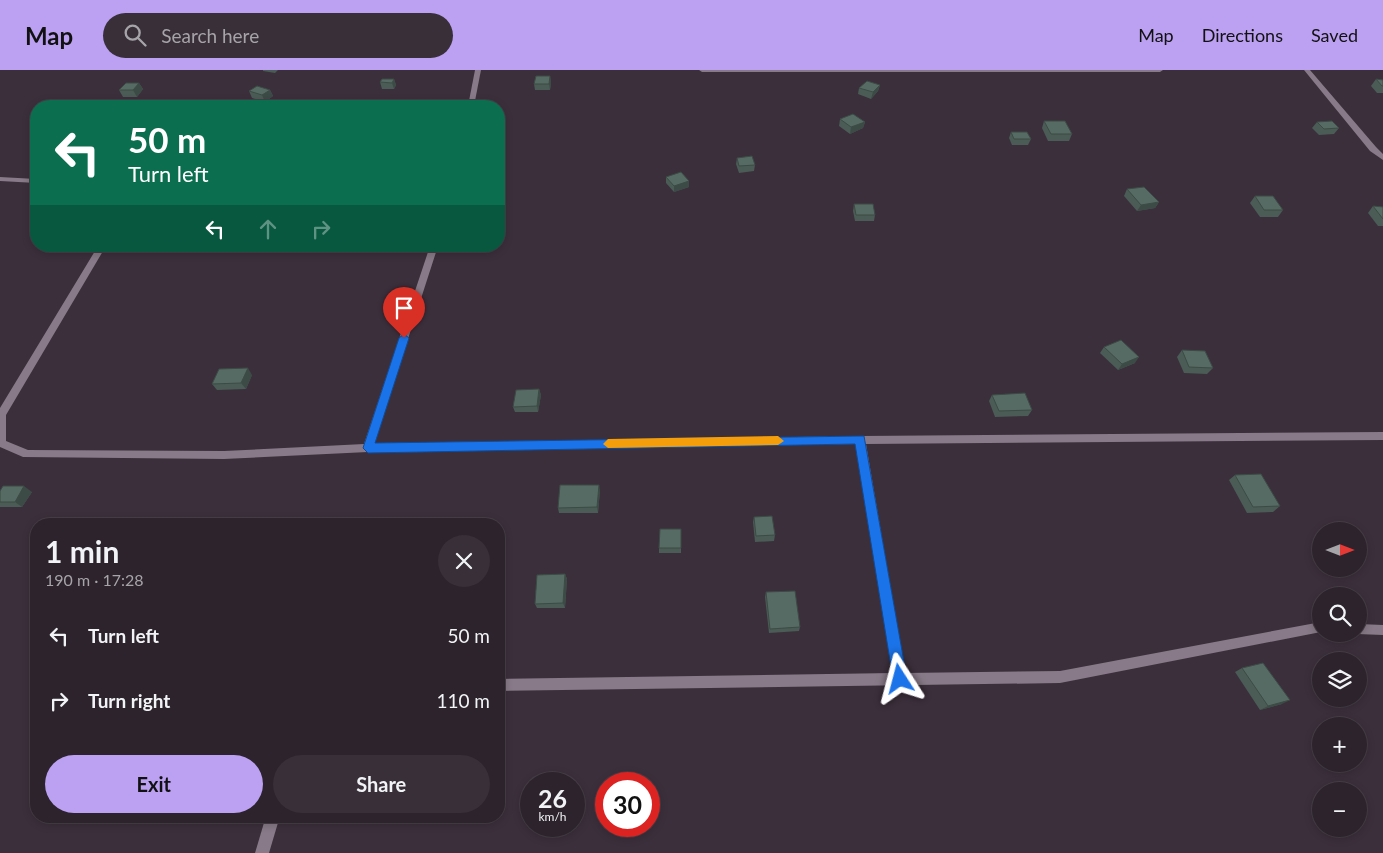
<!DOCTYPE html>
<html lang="en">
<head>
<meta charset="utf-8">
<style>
  :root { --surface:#2c232c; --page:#382f38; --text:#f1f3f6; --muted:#a6a4a9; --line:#484048; --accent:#bca0f2 }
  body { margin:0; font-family:Lato,sans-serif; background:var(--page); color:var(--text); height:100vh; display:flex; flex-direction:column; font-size:19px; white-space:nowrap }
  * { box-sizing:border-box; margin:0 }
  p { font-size:16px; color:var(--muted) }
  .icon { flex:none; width:28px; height:28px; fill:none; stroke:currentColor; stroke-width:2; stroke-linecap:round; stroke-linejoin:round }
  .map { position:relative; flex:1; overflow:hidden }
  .details { position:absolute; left:30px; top:448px; width:475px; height:305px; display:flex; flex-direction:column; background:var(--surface); border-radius:20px; box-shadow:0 2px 8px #0003,0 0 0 1px var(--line) }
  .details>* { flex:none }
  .guide { position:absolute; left:30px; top:30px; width:475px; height:152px; border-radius:20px; box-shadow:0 2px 8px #0003,0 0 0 1px var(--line); background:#0b6e4f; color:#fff; overflow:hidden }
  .needle { width:32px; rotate:90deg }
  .controls { position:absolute; left:1312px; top:452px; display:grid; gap:10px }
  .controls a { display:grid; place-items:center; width:55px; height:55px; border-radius:50%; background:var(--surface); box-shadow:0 2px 8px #0003,0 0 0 1px var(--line); font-size:25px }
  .speed { position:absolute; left:520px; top:702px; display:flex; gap:10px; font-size:25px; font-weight:700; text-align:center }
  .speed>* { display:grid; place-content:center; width:65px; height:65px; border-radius:50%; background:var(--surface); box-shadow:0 2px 8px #0003,0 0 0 1px var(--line); line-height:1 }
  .speed small { font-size:12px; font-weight:400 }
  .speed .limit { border:8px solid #d22; background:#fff; color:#111 }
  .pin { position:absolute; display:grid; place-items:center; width:42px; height:42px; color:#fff; margin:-51px -21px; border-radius:50% 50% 50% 0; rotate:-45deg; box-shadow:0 0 5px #0007 }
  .pin .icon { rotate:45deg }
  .me { position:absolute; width:55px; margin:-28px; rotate:351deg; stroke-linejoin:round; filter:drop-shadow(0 0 4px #0008) }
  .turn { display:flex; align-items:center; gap:18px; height:105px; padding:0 15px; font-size:22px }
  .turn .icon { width:65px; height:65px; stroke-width:2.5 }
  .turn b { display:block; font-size:35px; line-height:42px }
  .lanes { display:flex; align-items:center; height:48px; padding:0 15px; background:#0003; justify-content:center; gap:25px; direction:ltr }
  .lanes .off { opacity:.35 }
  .round { display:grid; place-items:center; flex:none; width:52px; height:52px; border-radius:26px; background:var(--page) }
  .overview { display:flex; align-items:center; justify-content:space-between; height:85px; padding:0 15px }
  h1 { font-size:30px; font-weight:700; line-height:38px }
  .cta { display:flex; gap:10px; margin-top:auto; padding:10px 15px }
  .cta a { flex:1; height:58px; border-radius:30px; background:var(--accent); color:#111; font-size:20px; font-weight:700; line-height:58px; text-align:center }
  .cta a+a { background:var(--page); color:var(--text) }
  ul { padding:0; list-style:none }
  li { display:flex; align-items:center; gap:15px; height:65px; padding:0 15px }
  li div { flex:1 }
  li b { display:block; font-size:19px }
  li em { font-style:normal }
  header { display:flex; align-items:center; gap:30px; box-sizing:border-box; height:70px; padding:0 25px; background:var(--accent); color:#111 }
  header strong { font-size:24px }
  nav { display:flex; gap:28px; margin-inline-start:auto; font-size:18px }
  .search { width:350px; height:45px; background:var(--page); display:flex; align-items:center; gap:12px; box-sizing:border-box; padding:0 18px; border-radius:28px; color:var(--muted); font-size:19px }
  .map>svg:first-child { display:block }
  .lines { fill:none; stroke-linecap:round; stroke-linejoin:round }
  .street { fill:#887a88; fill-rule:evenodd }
  .wall { fill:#4a5c55 }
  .shaded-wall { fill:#3c4b45 }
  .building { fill:#566b63; stroke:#3c4b45 }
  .route { fill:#1a73e8; stroke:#114b97 }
  .slow { fill:#f59e0b }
</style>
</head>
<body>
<header>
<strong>Map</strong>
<div class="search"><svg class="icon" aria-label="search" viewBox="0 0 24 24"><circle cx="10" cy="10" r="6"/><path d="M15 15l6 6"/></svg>Search here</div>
<nav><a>Map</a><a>Directions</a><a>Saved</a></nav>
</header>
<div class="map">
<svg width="1383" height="783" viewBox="0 0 1383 783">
  <rect width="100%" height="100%" fill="#3b2f3b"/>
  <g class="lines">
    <g class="street">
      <polygon points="475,0 481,0 474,36 468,36"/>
      <polygon points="699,0 1163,0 1160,2 702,2"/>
      <polygon points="1304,0 1310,0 1376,77 1383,84 1383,90 1370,81"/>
      <polygon points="0,107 36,109 36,113 0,111"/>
      <polygon points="98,176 106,176 6,345 6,371 28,380 224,381 364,374 430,176 438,176 374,374 860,366 1383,362 1383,370 866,374 905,603 1060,601 1321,552 1321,562 1060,613 499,621 499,609 893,603 856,374 368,382 224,389 23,387 0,377 0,338"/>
      <polygon points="1359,554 1383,555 1383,565 1357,564 1359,564"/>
      <polygon points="266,746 280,746 269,783 255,783"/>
    </g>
  </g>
  <g class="wall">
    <polygon points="263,0 278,0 275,3 263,1"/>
    <polygon points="550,6 551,13 550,20 535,20 534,14"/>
    <polygon points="394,9 396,15 394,19 382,19 380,12"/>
    <polygon points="1376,9 1383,10 1383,23 1377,23 1371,16"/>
    <polygon points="139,13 143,19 137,27 123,27 119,20"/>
    <polygon points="880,15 878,21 871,29 858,24 859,18"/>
    <polygon points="270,20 273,26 265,32 252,28 249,21"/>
    <polygon points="840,49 865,52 863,58 850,64 839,56"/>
    <polygon points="1044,51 1072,64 1069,71 1048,71 1042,58"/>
    <polygon points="1317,52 1339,58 1334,64 1319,65 1312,58"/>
    <polygon points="1011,62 1031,69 1028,75 1012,75 1009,68"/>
    <polygon points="737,88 755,95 754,101 739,103 736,94"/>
    <polygon points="666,107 689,111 689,117 674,122 666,113"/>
    <polygon points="1127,119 1159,132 1155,138 1137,141 1124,126"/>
    <polygon points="1255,126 1283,140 1278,147 1260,147 1250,133"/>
    <polygon points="854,134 875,145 874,151 855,151 853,141"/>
    <polygon points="1373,136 1383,137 1383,156 1378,156 1368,143"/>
    <polygon points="1104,277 1135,293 1118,300 1100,283"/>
    <polygon points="1182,280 1213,298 1207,304 1184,303 1177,287"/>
    <polygon points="252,305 246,319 217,320 212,314"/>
    <polygon points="539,319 541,325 538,342 515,342 513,337"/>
    <polygon points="992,325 1032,340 1028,346 995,347 989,331"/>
    <polygon points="1235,405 1280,436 1273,442 1247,443 1229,410"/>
    <polygon points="600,420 598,443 559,443 558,438"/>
    <polygon points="0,421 32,422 22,437 0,437"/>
    <polygon points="754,447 775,465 774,471 755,472 753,452"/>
    <polygon points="681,459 681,483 659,483 659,478"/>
    <polygon points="565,504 567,509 565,538 537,538 535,534"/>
    <polygon points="766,522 800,557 799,561 769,563 765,527"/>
    <polygon points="1242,598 1282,634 1260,640 1235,602"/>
  </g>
  <g class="shaded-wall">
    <polygon points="550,6 551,13 550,20 549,14"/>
    <polygon points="394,9 396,15 394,19 392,13"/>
    <polygon points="139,13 143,19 137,27 133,20"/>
    <polygon points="880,15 878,21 871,29 873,22"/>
    <polygon points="270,20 273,26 265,32 262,25"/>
    <polygon points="865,52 863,58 850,64 851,57"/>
    <polygon points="689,111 689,117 674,122 674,116"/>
    <polygon points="1159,132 1155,138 1137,141 1141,135"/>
    <polygon points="1139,287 1135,293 1118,300 1122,294"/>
    <polygon points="248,298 252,305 246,319 241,313"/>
    <polygon points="539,319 541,325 538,342 537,336"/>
    <polygon points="599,415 600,420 598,443 597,437"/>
    <polygon points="24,416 32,422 22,437 15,432"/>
    <polygon points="565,504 567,509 565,538 563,533"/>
    <polygon points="1290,630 1282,634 1260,640 1268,636"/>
  </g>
  <g class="building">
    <polygon points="536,6 550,6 549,14 534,14"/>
    <polygon points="382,9 394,9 392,13 380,12"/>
    <polygon points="1376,9 1383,10 1383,16 1382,16"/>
    <polygon points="867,11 880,15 873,22 859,18"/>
    <polygon points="126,13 139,13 133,20 119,20"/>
    <polygon points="257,16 270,20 262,25 249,21"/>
    <polygon points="853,44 865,52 851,57 840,49"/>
    <polygon points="1044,51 1065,51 1072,64 1051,64"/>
    <polygon points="1332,51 1339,58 1324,59 1317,52"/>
    <polygon points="1011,62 1027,62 1031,69 1014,69"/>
    <polygon points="752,86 755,95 739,96 737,88"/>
    <polygon points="681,102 689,111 674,116 666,107"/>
    <polygon points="1144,117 1159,132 1141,135 1127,119"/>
    <polygon points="1255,126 1273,126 1283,140 1264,140"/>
    <polygon points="854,134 873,134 875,145 856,145"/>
    <polygon points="1373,136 1383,137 1383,149"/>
    <polygon points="1121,270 1139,287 1122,294 1104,277"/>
    <polygon points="1182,280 1205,281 1213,298 1189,297"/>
    <polygon points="248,298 241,313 212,314 219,299"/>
    <polygon points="539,319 537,336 513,337 516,320"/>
    <polygon points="1025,323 1032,340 999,341 992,325"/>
    <polygon points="1261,404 1280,436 1253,437 1235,405"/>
    <polygon points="560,415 599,415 597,437 558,438"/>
    <polygon points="3,416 24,416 15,432 0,432 0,421"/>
    <polygon points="772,446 775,465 756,466 754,447"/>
    <polygon points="660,459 681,459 681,478 659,478"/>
    <polygon points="565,504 563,533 535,534 537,505"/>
    <polygon points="795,521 800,557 770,559 766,522"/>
    <polygon points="1263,593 1290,630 1268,636 1242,598"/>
  </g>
  <polygon class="route" points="404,264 409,268 375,373 864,366 907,609 905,614 900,616 895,614 893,609 855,374 368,383 363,378 399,268"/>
  <polygon class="slow" points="778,366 784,371 778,375 608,378 603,374 608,369"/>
</svg>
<div class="controls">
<a><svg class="needle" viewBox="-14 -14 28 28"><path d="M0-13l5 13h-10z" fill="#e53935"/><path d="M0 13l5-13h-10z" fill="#a6a4a9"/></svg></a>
<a><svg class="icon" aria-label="search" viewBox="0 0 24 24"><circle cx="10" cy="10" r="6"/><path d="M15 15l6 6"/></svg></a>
<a><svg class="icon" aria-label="layers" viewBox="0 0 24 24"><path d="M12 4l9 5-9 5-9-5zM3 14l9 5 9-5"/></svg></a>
<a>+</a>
<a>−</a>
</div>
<div class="speed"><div>26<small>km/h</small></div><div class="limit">30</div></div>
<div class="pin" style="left:404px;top:268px;background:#d93025"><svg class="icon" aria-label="arrive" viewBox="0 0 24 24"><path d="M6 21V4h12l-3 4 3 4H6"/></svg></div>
<svg class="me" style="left:900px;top:609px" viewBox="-20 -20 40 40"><path d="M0-17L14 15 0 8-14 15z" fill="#1a73e8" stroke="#fff" stroke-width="4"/></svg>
<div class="guide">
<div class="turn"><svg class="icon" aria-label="left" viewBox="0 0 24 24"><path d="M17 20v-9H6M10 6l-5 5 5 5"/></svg><div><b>50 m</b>Turn left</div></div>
<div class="lanes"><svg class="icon" aria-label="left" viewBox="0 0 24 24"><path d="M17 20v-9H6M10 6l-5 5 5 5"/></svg><svg class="icon off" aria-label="ahead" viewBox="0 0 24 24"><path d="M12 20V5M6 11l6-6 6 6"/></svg><svg class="icon off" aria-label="right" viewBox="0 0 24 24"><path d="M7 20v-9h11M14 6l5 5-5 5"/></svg></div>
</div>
<section class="details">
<div class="overview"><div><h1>1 min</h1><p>190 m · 17:28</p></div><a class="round"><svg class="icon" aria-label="close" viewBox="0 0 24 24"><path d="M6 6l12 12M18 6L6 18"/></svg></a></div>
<ul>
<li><svg class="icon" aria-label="left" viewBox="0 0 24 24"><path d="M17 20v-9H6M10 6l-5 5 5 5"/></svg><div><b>Turn left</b></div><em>50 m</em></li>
<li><svg class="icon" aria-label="right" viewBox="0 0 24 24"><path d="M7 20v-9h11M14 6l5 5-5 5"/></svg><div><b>Turn right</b></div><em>110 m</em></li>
</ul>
<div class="cta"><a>Exit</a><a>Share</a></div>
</section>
</div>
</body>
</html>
